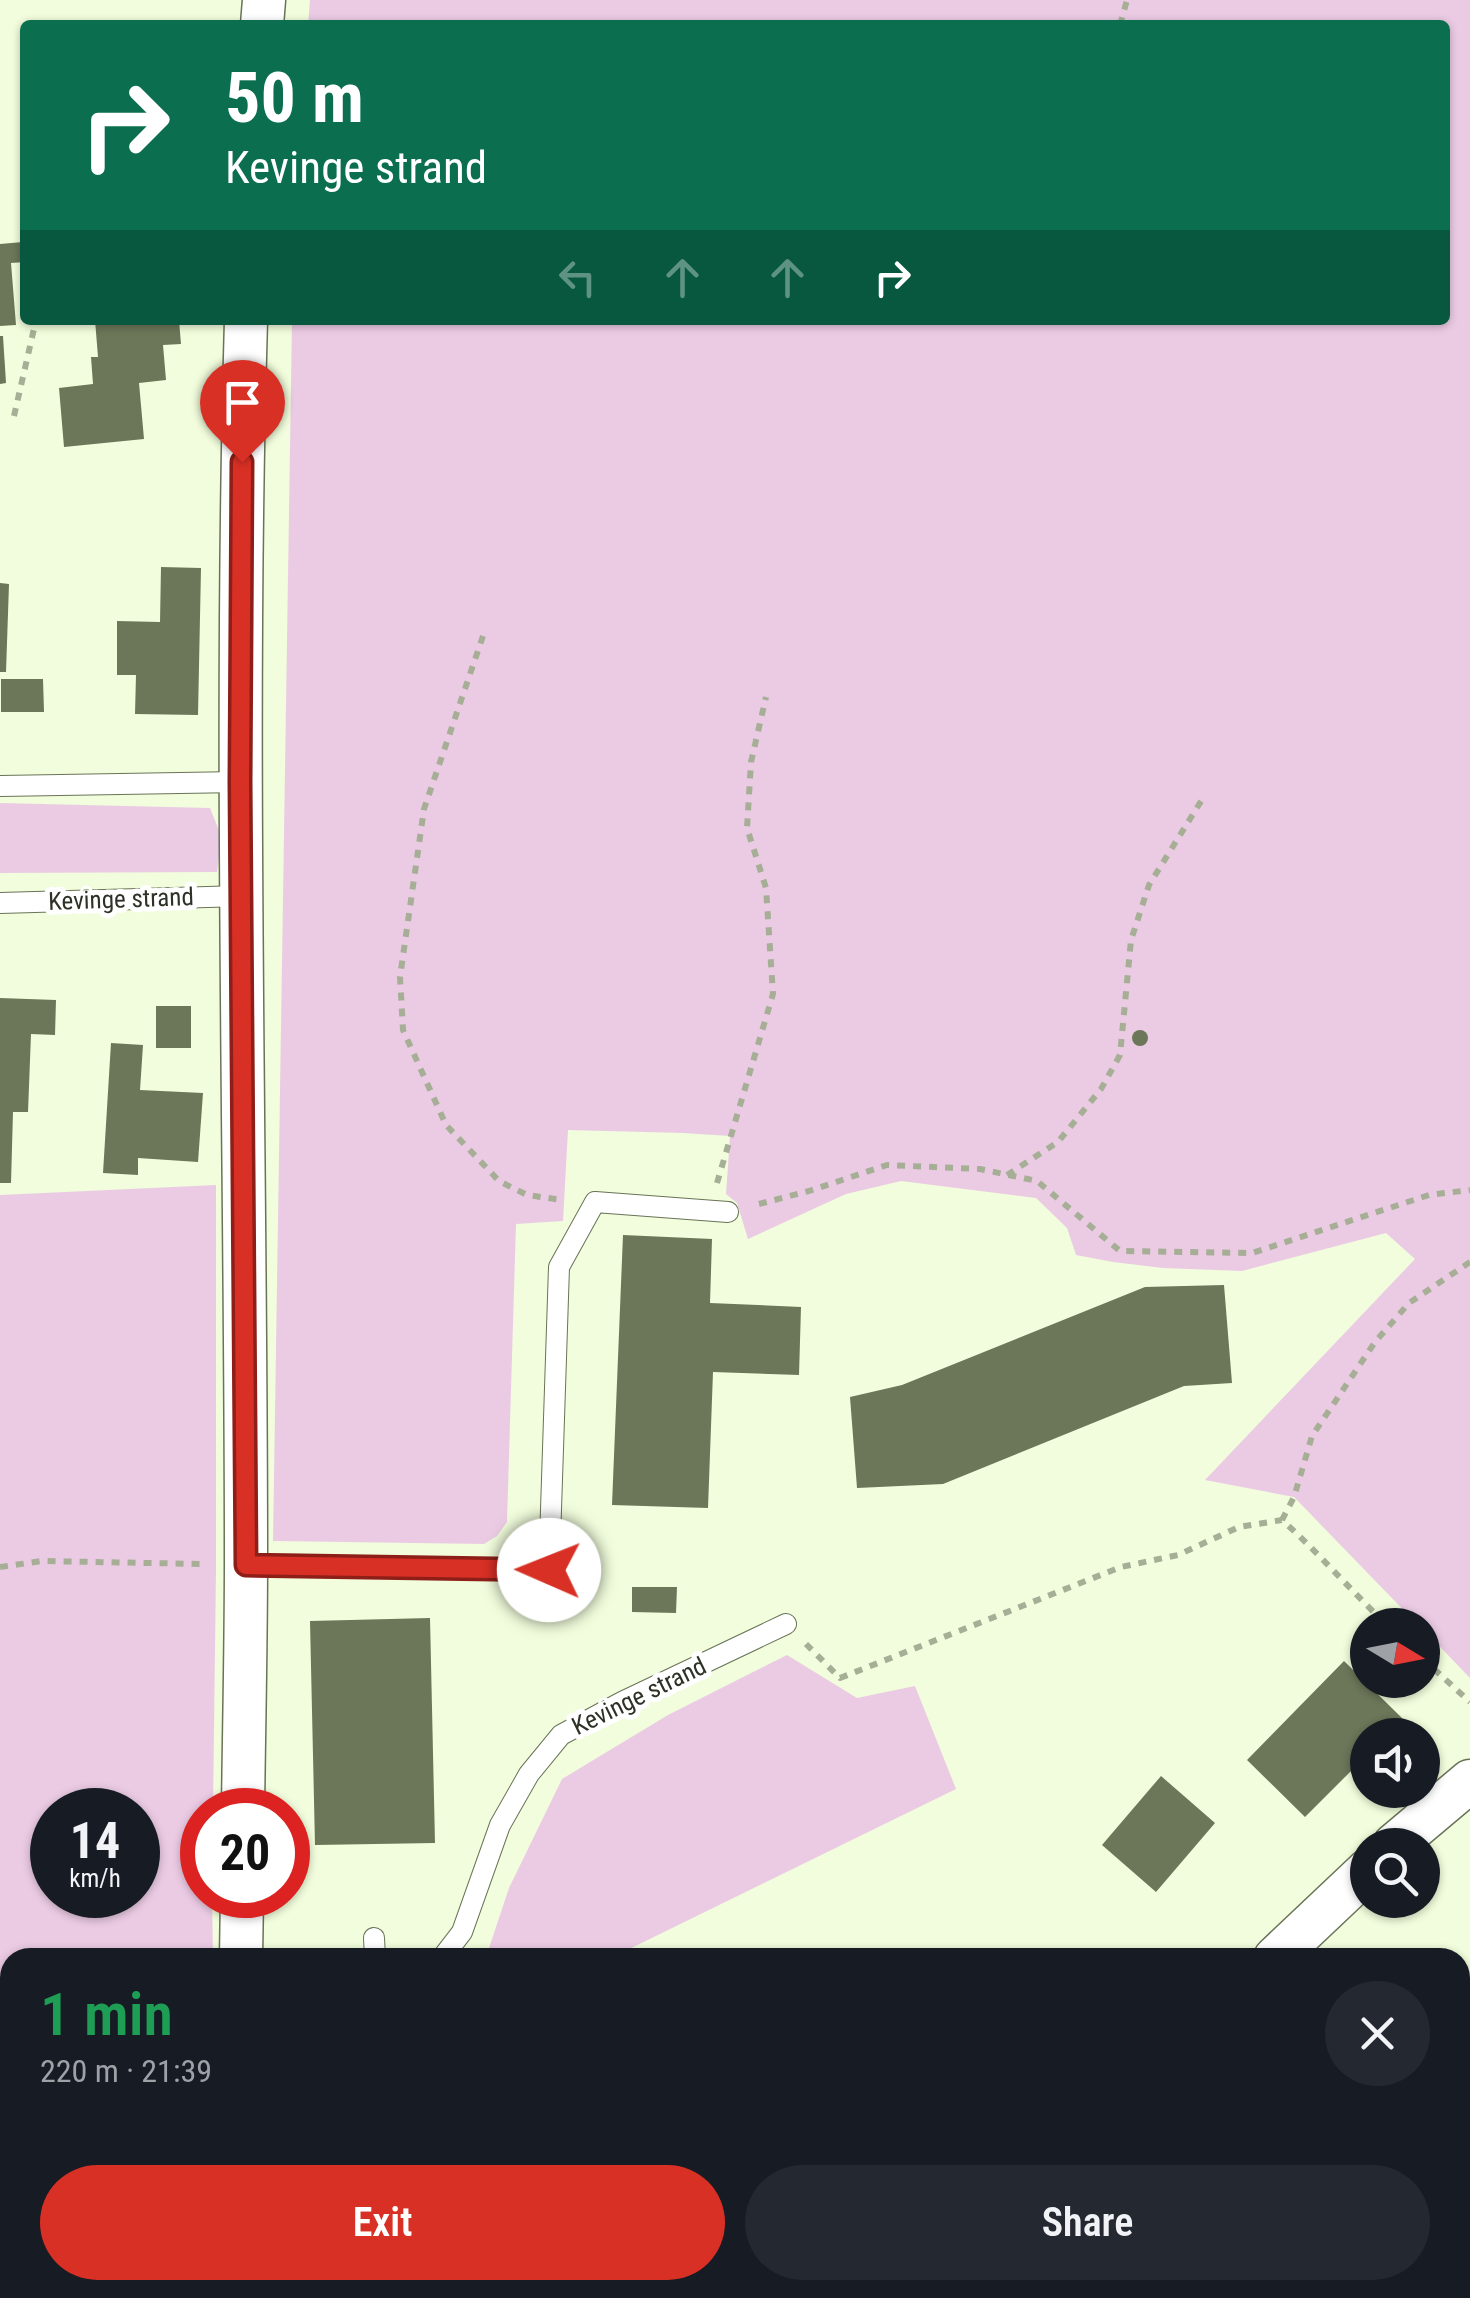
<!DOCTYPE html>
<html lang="en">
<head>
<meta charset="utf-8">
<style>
  :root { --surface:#171b24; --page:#242831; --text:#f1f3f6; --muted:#9ea1a6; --accent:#d93025 }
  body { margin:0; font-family:"Roboto Condensed",sans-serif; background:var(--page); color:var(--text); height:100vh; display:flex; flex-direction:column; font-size:38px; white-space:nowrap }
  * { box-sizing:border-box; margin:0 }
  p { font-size:32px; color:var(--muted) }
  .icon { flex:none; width:55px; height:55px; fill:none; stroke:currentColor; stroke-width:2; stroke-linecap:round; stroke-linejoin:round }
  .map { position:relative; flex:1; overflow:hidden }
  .details { position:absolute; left:0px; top:1948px; width:1470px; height:352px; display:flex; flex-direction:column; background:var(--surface); border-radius:30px 30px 0 0; box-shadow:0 2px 8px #0004 }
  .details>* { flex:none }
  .hud { position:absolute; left:20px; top:20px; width:1430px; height:305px; border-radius:10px; box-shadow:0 2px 8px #0004; background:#0b6e4f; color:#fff; overflow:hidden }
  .needle { width:65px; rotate:100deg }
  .tools { position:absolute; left:1350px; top:1608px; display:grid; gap:20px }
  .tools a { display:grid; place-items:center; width:90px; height:90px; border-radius:50%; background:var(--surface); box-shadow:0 2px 8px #0004; font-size:50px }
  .speed { position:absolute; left:30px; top:1788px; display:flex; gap:20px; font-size:50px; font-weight:700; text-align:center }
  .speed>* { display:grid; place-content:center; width:130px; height:130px; border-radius:50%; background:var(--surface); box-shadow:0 2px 8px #0004; line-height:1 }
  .speed small { font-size:25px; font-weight:400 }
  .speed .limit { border:15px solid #d22; background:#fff; color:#111 }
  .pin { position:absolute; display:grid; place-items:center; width:85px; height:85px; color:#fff; margin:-102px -42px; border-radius:50% 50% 50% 0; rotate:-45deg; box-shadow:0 0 10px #0007 }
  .pin .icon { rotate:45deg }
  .me { position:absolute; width:110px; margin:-55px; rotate:271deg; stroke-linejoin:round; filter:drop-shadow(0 0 8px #0008) }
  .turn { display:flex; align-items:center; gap:35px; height:210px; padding:0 40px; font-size:45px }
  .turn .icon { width:130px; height:130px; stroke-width:2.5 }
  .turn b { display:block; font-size:70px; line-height:85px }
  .lanes { display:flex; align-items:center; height:95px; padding:0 40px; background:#0003; justify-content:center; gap:50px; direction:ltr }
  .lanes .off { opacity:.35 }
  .round { display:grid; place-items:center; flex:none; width:105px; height:105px; border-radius:52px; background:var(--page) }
  .summary { display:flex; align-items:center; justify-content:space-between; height:170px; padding:0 40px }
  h1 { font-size:60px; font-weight:600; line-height:75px; color:#1e9e55 }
  .primary-button { display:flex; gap:20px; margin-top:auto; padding:20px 40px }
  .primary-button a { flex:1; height:115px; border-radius:60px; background:var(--accent); color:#fff; font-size:40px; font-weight:600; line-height:115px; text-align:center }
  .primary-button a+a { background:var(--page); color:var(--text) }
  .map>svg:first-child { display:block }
  .green { fill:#ebcbe4; fill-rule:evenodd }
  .building { fill:#6c7659 }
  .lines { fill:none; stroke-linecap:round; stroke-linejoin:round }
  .lane-casing { stroke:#697357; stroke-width:22 }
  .street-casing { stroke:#697357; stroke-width:45 }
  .path { stroke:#a6af96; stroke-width:6; stroke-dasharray:8 8; stroke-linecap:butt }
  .lane { stroke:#fff; stroke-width:20 }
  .street { stroke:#fff; stroke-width:42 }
  .route-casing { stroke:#8d1f18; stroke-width:25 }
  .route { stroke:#d93025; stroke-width:18 }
  .labels { text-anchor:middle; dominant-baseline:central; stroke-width:10; stroke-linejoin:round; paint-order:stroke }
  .street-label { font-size:25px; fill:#2e3226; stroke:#fff }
</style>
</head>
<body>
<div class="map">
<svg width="1470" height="2298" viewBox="0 0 1470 2298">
  <rect width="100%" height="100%" fill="#f1fddc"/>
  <g class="green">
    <polygon points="310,0 1470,0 1470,1678 1423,1629 1422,1625 1418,1625 1294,1497 1205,1480 1415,1259 1386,1233 1242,1271 1163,1268 1113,1262 1076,1255 1067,1228 1036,1198 901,1181 846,1194 748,1239 737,1203 726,1194 730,1136 683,1133 568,1130 563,1221 516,1224 507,1522 497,1536 484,1544 273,1541 292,320 1445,320 1445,25 308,25"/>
    <polygon points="0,803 210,808 222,838 217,872 0,873"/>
    <path d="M216,1185V1569L213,1810H202V1895H212L213,1957L10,1958V2244L0,2246V1195ZM138,1810V1895H52V1810Z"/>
    <polygon points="787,1655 857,1698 915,1686 956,1789 613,1957 486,1957 509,1888 562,1779 668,1715"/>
  </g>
  <g class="building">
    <polygon points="23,242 25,262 11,263 16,325 0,326 0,244"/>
    <polygon points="95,320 179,320 181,344 163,345 166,380 139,383 144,439 64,447 59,388 93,384 91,357 98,357"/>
    <polygon points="0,336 3,336 6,383 0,384"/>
    <polygon points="161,567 201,568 198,715 135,714 136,675 117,675 117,621 160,622"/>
    <polygon points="0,583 9,584 6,672 0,672"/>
    <polygon points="1,679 43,679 44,712 1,712"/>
    <polygon points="0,998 56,1000 55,1035 31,1034 28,1112 13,1112 11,1183 0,1183"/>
    <rect x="156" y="1006" width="35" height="42"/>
    <circle cx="1140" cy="1038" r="8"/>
    <polygon points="111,1043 143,1045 140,1090 203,1093 198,1162 138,1158 138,1175 103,1173"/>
    <polygon points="623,1235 712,1239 710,1303 801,1307 799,1375 713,1372 708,1508 612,1505"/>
    <polygon points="1224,1285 1232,1383 1184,1386 943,1484 857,1488 850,1397 902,1385 1145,1287"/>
    <polygon points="632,1587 677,1587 676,1613 632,1612"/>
    <polygon points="430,1618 435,1843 315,1845 310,1621"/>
    <polygon points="1344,1661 1403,1719 1387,1735 1368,1735 1368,1754 1305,1817 1247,1760"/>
    <polygon points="1161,1776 1215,1823 1156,1892 1102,1845"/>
    <polygon points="1460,2068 1470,2078 1470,2171 1460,2180"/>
    <polygon points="10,2282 10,2290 124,2290 125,2298 0,2298 0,2285"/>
    <polygon points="400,2290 476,2290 474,2298 398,2298"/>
    <polygon points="677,2290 768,2290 758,2298 684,2298"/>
    <polygon points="1254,2290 1292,2290 1285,2298 1262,2298"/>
  </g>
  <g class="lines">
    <g class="lane-casing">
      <g id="lane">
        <polyline points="0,786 240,782"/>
        <polyline points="0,903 242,896"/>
        <polyline points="246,1565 549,1570 559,1267 595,1202 728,1212"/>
        <polyline points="374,1938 375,1958"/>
        <polyline points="442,1958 462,1932 500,1825 529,1774 561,1735 622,1702 786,1624"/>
      </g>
    </g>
    <g class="street-casing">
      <g id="street">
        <polyline points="262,25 264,0"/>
        <path d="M243,1810C244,1727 246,1644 246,1560C246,1147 234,733 246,320"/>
        <polyline points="1394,1845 1470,1781"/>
        <polyline points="241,1958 242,1895"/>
        <polyline points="1275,1958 1368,1870"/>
        <polyline points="241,2290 242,2298"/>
        <polyline points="913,2298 922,2290"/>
      </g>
    </g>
    <g class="path">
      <polyline points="1120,25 1127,0"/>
      <polyline points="14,416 36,320"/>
      <polyline points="483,636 424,809 400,977 403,1030 446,1125 499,1181 527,1195 562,1200"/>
      <polyline points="1007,1175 1058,1142 1101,1089 1120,1055 1131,940 1149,885 1203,798"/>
      <polyline points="717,1183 773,994 766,888 747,828 751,762 766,697"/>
      <polyline points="759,1204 809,1191 887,1165 980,1169 1037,1181 1120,1251 1252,1253 1429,1195 1470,1190"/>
      <polyline points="1282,1520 1294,1497 1312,1436 1375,1342 1409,1303 1470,1262"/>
      <polyline points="0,1567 42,1561 203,1564"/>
      <path d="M806,1644L840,1678L1121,1567L1178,1555L1239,1527L1282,1520C1319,1553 1351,1591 1387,1625"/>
      <polyline points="1422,1658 1470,1702"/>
      <polyline points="0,2179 10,2179"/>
    </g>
    <use href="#lane" class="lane"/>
    <use href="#street" class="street"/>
  </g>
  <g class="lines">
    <g class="route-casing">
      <polyline id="route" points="242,462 240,782 246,1565 549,1570"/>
    </g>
    <use href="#route" class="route"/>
  </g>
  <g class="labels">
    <g class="street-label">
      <text transform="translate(121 899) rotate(-2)">Kevinge strand</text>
      <text transform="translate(639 1696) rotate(-26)">Kevinge strand</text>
    </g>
  </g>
</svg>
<div class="tools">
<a><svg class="needle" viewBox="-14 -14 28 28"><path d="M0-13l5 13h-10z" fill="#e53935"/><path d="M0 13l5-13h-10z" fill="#9ea1a6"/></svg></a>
<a><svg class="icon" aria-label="sound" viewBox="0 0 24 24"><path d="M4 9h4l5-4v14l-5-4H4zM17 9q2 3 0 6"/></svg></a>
<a><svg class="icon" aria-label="search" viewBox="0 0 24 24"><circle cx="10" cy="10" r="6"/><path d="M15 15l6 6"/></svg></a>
</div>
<div class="speed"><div>14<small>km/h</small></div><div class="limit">20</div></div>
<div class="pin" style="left:242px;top:462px;background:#d93025"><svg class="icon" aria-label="arrive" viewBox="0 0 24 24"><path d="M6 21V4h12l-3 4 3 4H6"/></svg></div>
<svg class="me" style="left:549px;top:1570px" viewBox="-20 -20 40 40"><circle r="19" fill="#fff"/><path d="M0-13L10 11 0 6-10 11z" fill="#d93025"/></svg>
<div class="hud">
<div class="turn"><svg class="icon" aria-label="right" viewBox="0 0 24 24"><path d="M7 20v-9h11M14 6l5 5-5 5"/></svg><div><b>50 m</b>Kevinge strand</div></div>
<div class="lanes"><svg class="icon off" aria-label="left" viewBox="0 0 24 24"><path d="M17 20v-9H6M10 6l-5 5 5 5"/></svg><svg class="icon off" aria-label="ahead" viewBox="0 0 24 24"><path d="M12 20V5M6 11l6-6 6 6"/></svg><svg class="icon off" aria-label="ahead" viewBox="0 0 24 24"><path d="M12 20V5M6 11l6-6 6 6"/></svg><svg class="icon" aria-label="right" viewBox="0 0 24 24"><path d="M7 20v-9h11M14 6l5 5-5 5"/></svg></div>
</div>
<section class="details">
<div class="summary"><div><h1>1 min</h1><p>220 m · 21:39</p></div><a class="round"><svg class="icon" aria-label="close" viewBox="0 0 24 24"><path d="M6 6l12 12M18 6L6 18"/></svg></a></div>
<div class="primary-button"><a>Exit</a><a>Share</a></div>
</section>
</div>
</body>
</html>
